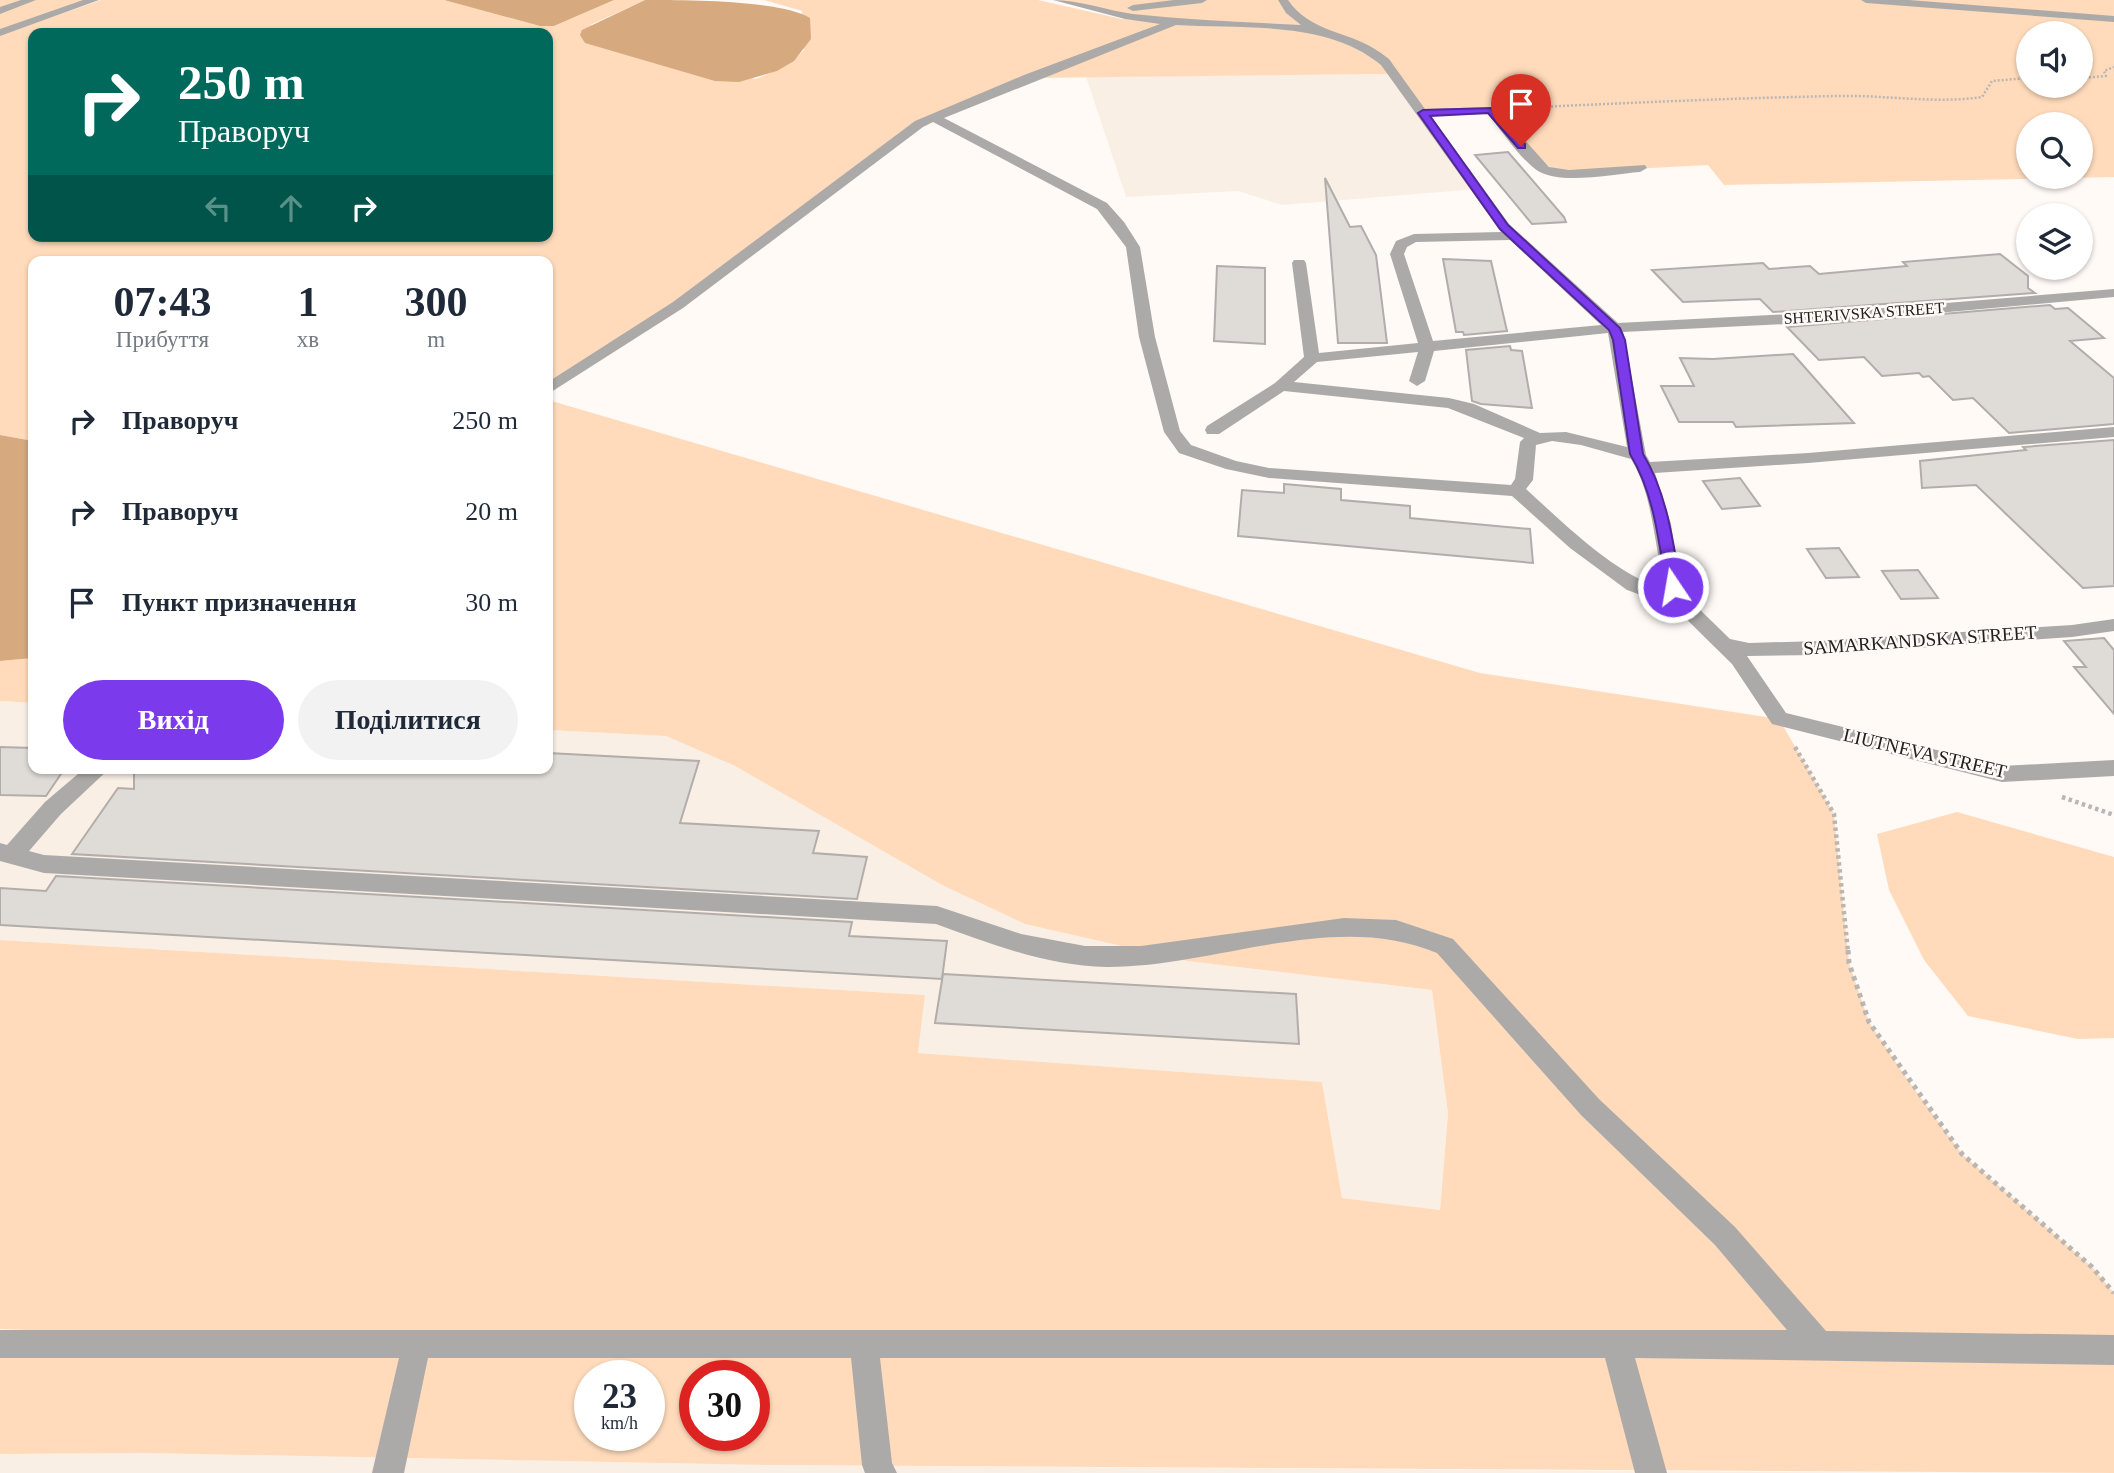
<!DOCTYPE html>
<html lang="uk">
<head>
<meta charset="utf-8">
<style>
  :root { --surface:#fff; --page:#f2f2f3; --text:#1f2937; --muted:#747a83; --accent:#7c3aed }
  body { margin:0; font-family:"Times New Roman",serif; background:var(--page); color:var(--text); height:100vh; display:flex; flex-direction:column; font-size:26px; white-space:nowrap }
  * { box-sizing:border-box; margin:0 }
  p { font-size:23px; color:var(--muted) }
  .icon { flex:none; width:38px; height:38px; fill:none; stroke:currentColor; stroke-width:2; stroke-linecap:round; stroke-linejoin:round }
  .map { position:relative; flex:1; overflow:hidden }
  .side { position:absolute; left:28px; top:256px; width:525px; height:518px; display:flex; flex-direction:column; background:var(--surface); border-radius:14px; box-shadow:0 2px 5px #0004 }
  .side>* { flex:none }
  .hud { position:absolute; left:28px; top:28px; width:525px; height:214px; border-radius:14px; box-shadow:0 2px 5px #0004; background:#00695c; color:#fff; overflow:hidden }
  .fabs { position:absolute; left:2016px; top:21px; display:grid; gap:14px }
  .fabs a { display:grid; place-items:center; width:77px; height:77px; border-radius:50%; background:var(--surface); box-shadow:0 2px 5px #0004; font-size:35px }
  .speed { position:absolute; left:574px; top:1360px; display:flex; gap:14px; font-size:35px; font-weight:700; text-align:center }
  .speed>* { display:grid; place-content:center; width:91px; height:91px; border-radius:50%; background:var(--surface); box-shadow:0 2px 5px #0004; line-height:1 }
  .speed small { font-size:18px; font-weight:400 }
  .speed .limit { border:10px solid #d22; background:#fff; color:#111 }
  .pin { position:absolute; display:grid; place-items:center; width:60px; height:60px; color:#fff; margin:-72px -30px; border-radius:50% 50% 50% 0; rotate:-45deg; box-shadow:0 0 7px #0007 }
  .pin .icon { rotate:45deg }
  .me { position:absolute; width:77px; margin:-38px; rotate:348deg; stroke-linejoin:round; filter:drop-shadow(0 0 5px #0008) }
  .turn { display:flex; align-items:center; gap:24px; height:147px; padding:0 35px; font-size:32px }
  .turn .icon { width:91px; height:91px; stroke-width:2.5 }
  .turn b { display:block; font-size:49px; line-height:60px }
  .lanes { display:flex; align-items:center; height:66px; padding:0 35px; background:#0003; justify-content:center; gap:35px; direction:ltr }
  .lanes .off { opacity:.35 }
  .eta { display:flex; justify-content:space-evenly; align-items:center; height:119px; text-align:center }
  .eta b { font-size:42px; font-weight:600; line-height:49px }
  .button { display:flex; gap:14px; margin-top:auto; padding:14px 35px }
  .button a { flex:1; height:80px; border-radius:42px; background:var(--accent); color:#fff; font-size:28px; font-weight:600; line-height:80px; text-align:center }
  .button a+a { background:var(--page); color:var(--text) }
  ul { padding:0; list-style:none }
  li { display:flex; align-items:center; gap:21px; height:91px; padding:0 35px }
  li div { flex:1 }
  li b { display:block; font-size:26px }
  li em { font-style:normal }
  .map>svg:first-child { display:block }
  .built { fill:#f9efe5 }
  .green { fill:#ffdbbb; fill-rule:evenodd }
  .water { fill:#d6a97f }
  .building { fill:#dfdbd7; stroke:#b2adaa; stroke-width:2 }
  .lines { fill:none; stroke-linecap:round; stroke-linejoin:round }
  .path-far2 { stroke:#bab6b3; stroke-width:2.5; stroke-dasharray:2 2; stroke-linecap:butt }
  .path-far1 { stroke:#bab6b3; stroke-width:4.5; stroke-dasharray:3.5 3.5; stroke-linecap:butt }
  .path { stroke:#bab6b3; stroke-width:5; stroke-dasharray:4.5 4.5; stroke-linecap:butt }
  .minor { fill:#acaaa9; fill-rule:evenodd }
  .route { fill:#7c3aed; stroke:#51269a; stroke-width:2 }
  .labels { text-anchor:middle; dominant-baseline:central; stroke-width:5; stroke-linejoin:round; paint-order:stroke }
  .far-street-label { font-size:16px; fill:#232120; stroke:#fffaf6 }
  .street-label { font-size:19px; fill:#232120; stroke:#fffaf6 }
</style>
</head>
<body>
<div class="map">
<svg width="2114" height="1473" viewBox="0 0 2114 1473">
  <rect width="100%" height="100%" fill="#fffaf6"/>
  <g class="built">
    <polygon points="1392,74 1478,189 1282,205 1238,191 1126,197 1086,77"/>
    <polygon points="0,701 33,703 33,768 548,768 548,730 666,736 735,766 942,885 1025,924 1187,961 1432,990 1448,1114 1440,1210 1342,1198 1322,1082 918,1053 925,995 0,940"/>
    <polygon points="145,1453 764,1465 1936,1473 0,1473 0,1454"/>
  </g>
  <g class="green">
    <polygon points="0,0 94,0 0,33"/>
    <path d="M101,0H444L540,26H554L614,0H645L590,25L755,79C775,72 790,65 804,50L802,11L764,0H1038L1122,19L1157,21L1058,0H2114V177L1724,185L1708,165L1556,173L1491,111L1423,113L1392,74L1028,78L919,124L678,305L548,389V261H33V441L0,435V35ZM33,33H548V236H33ZM2028,33H2081V86H2028ZM2028,124H2081V177H2028Z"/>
    <path d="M548,400L1480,673L1779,719L1834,814L1849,963L1869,1022L1907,1079L1962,1154L2092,1267L2114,1293V1473L764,1465L145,1453L0,1454V1344L388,1343L0,1329V940L925,995L918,1053L1322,1082L1342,1198L1440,1210L1448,1114L1432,990L1187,961L1025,924L942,885L735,766L666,736L548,730ZM590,1376H649V1435H590ZM695,1376H754V1435H695Z"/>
    <polygon points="33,658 33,703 0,701 0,661"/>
    <polygon points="1957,812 2114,857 2114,1038 2078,1039 1968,1016 1924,960 1889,890 1877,834"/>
  </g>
  <g class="water">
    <polygon points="444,0 614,0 554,26 540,26"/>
    <path d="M645,0C686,0 780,0 810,18L811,39L794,61L777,71L739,82L715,81L585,43L580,35L582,30Z"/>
    <polygon points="0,435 33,441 33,658 0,661"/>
  </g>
  <g class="building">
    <polygon points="1508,152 1564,217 1566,222 1532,224 1475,155"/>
    <polygon points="1325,178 1350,227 1361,226 1376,255 1387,343 1338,343"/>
    <polygon points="2000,254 2028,276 2028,288 2035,293 1773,312 1760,299 1683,302 1652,270 1763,263 1769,269 1810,266 1819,274 1907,266 1903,262"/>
    <polygon points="1443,259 1491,261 1507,331 1464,335 1463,332 1456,332"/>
    <polygon points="1217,266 1265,268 1265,344 1214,341"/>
    <polygon points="2050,305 2055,309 2068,308 2104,338 2070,341 2114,378 2114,424 2009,433 1973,398 1953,400 1929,376 1923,377 1919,373 1882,376 1864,357 1819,360 1787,327"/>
    <polygon points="1510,346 1511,350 1522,351 1532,408 1481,404 1472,401 1466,350"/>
    <polygon points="1793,354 1854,423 1736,427 1733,422 1679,422 1661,386 1694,386 1680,358 1713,359"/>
    <polygon points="2114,440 2114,586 2083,588 1976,485 1922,488 1920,461 2026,450 2023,447"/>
    <polygon points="1740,478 1760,506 1722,509 1703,481"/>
    <polygon points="1284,484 1341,489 1341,500 1410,506 1410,518 1530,529 1533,563 1238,536 1242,490 1284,493"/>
    <polygon points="1839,548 1859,577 1826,578 1807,549"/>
    <polygon points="1918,570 1938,598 1901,599 1882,571"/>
    <polygon points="2104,638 2114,650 2114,714 2074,667 2086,667 2064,641"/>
    <polygon points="0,747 33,748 33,768 65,768 46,796 0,795"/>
    <polygon points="548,753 699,761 680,823 819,831 813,853 867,857 857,899 72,854 118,788 134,789 134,768 548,768"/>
    <polygon points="56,876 852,922 849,936 947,941 942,979 0,925 0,888 46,891"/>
    <polygon points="943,974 1296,994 1299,1044 935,1023"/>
  </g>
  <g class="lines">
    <g class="path-far2">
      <polyline points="2081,78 2106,76 2104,71 2114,67"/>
      <path d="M1519,108C1626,103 1732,98 1839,96C1887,95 1934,104 1982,97L1992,81L2028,78"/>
    </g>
    <g class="path-far1">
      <polyline points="1795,747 1834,814 1848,952"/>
      <polyline points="2062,797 2114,815"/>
    </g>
    <polyline class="path" points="1848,950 1849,963 1869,1022 1962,1154 2092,1267 2114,1293"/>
    <g class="minor">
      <polygon points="21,0 36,0 0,14 0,7"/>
      <polygon points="83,0 99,0 0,36 0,29"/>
      <path d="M1053,0C1080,0 1105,10 1133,14C1188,20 1244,22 1301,25L1286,13L1278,0H1288C1310,33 1351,31 1381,53L1389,59L1425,109L1495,107L1549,167L1569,170L1645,165L1647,168L1640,172C1614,174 1561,185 1538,171C1521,160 1501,130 1488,114L1431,116L1509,224L1618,323L1849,311L2114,289V297L1849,321L1623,332L1646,455L1650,462L1808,453L2114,427V437L1808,463L1655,473L1671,524L1677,566L1690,600L1730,639L1749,643L1819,641L2072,625L2114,619V631L2072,637L1819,655L1747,656L1786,713L2002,766L2114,760V776L2002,782L1772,724L1732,664L1674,607L1627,590L1570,548L1512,496L1269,478L1226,469L1179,453L1164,432L1139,337L1126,247L1097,209L933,122L923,127L683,308L548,394V382L673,302L915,121L1024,75L1160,24L1125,19ZM1176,25C1242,29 1328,20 1381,65L1501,232L1414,234L1396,241L1390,254L1418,343L1319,353L1306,263L1304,260H1294L1292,263L1304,357L1275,383L1207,426L1205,430L1207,434H1219L1284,391L1448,408L1524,438L1520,442L1515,479L1511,485L1269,468L1236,461L1191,445L1180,431L1155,337L1140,247L1124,222L1107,203L944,118ZM1510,240L1601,325L1433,341L1404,254L1407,247L1416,242ZM1608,333L1627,447L1566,432L1540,433L1474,404L1449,398L1294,382L1317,362L1418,352L1409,381L1417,386L1425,381L1434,351ZM1552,441L1581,445L1631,459C1655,498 1653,549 1667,591C1612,572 1569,528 1526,489L1533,480L1536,445Z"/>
      <polygon points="1174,0 1207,0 1202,3 1133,11 1127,8 1133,5"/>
      <polygon points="1861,0 1909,0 2114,16 2114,22 1866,3"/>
      <path d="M85,768H110L61,814L29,851L44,855L937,906L1021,934L1085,946H1141L1344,918L1396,920L1453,939L1599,1099L1735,1227L1826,1331L2114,1335V1365L1635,1358L1667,1473H1635L1605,1358H880L892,1463L897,1473H865L862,1465L851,1358H428L404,1473H372L399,1358H0V1330H1787L1715,1245L1581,1115L1437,953C1333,909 1214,968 1106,967C1047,966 991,944 936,924L44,873L0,861V843L7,845L45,802Z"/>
    </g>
  </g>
  <path class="route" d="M1494,108L1525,144V148H1518L1488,113L1430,116L1508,225L1620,328L1625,340L1643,454C1667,493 1673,542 1681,587L1678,590L1673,591L1666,587C1659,542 1654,493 1630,454L1613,340L1609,330L1500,229L1418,113L1423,110Z"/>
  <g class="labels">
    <g class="far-street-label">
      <text transform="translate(1864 313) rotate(-4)">SHTERIVSKA STREET</text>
    </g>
    <g class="street-label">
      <text transform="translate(1920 640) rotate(-4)">SAMARKANDSKA STREET</text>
      <text transform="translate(1925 753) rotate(13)">LIUTNEVA STREET</text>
    </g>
  </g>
</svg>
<div class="fabs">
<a><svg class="icon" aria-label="sound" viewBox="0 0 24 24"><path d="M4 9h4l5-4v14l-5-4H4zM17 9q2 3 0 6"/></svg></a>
<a><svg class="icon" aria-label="search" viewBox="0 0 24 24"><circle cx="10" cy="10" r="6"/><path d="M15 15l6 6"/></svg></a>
<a><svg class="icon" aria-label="layers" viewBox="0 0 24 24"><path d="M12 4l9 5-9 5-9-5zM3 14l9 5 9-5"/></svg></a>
</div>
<div class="speed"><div>23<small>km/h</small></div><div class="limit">30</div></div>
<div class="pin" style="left:1521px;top:146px;background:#d93025"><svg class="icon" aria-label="arrive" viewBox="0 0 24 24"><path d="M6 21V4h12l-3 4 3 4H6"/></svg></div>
<svg class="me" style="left:1673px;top:587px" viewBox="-20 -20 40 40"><circle r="17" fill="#7c3aed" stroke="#fff" stroke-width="3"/><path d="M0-11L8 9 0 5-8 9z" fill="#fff"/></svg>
<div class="hud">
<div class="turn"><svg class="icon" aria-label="right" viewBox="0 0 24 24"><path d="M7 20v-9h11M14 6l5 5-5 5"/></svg><div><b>250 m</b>Праворуч</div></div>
<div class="lanes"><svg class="icon off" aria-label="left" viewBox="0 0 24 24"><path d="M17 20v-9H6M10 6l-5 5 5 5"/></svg><svg class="icon off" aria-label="ahead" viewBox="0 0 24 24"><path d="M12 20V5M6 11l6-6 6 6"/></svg><svg class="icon" aria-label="right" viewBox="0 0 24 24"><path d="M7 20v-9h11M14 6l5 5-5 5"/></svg></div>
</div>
<section class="side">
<div class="eta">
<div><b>07:43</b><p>Прибуття</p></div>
<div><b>1</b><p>хв</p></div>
<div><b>300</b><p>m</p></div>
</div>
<ul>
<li><svg class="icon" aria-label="right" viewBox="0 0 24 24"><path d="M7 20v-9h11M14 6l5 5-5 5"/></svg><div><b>Праворуч</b></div><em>250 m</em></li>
<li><svg class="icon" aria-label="right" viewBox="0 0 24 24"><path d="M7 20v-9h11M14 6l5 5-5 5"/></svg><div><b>Праворуч</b></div><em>20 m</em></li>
<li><svg class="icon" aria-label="arrive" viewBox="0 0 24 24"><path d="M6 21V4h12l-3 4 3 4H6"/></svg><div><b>Пункт призначення</b></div><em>30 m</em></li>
</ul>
<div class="button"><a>Вихід</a><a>Поділитися</a></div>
</section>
</div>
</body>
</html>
